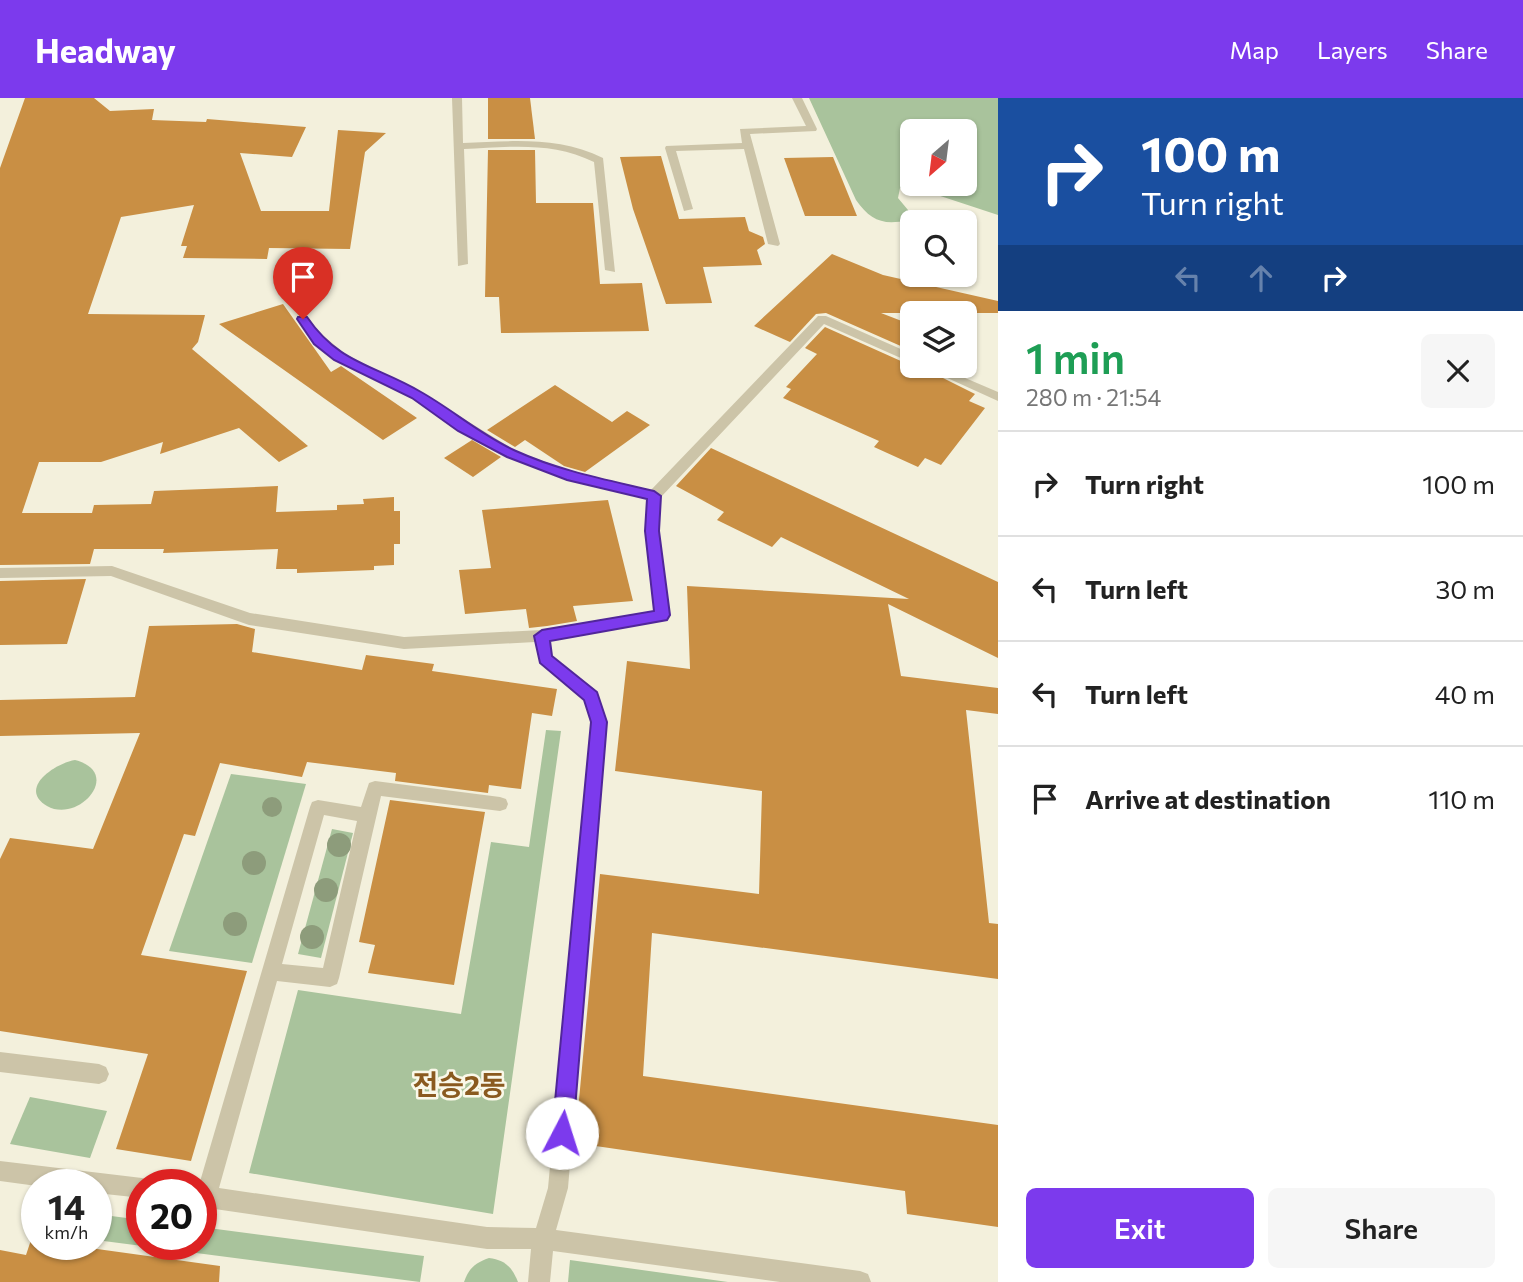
<!DOCTYPE html>
<html lang="en">
<head>
<meta charset="utf-8">
<style>
  :root { --surface:#fff; --page:#f6f6f6; --text:#222; --muted:#767676; --line:#e0e0e0; --accent:#7c3aed }
  body { margin:0; font-family:Commissioner,"Noto Sans KR",sans-serif; background:var(--page); color:var(--text); height:100vh; display:flex; flex-direction:column; font-size:26px; white-space:nowrap }
  * { box-sizing:border-box; margin:0 }
  p { font-size:23px; color:var(--muted) }
  .icon { flex:none; width:38px; height:38px; fill:none; stroke:currentColor; stroke-width:2; stroke-linecap:round; stroke-linejoin:round }
  .map { position:relative; flex:1; overflow:hidden }
  .details { display:flex; flex-direction:column; background:var(--surface); width:525px }
  .details>* { flex:none }
  .guide { background:#1a4fa0; color:#fff; overflow:hidden }
  .needle { width:46px; rotate:208deg }
  .tools { position:absolute; left:900px; top:21px; display:grid; gap:14px }
  .tools a { display:grid; place-items:center; width:77px; height:77px; border-radius:10px; background:var(--surface); box-shadow:0 2px 5px #0004; font-size:35px }
  .speed { position:absolute; left:21px; top:1071px; display:flex; gap:14px; font-size:35px; font-weight:700; text-align:center }
  .speed>* { display:grid; place-content:center; width:91px; height:91px; border-radius:50%; background:var(--surface); box-shadow:0 2px 5px #0004; line-height:1 }
  .speed small { font-size:18px; font-weight:400 }
  .speed .limit { border:10px solid #d22; background:#fff; color:#111 }
  .pin { position:absolute; display:grid; place-items:center; width:60px; height:60px; color:#fff; margin:-72px -30px; border-radius:50% 50% 50% 0; rotate:-45deg; box-shadow:0 0 7px #0007 }
  .pin .icon { rotate:45deg }
  .me { position:absolute; width:77px; margin:-38px; rotate:5deg; stroke-linejoin:round; filter:drop-shadow(0 0 5px #0008) }
  .turn { display:flex; align-items:center; gap:24px; height:147px; padding:0 28px; font-size:32px }
  .turn .icon { width:91px; height:91px; stroke-width:2.5 }
  .turn b { display:block; font-size:49px; line-height:60px }
  .lanes { display:flex; align-items:center; height:66px; padding:0 28px; background:#0003; justify-content:center; gap:35px; direction:ltr }
  .lanes .off { opacity:.35 }
  .round { display:grid; place-items:center; flex:none; width:74px; height:74px; border-radius:10px; background:var(--page) }
  .head { display:flex; align-items:center; justify-content:space-between; height:119px; padding:0 28px }
  h1 { font-size:42px; font-weight:600; line-height:52px; color:#1e9e55 }
  .action { display:flex; gap:14px; margin-top:auto; padding:14px 28px }
  .action a { flex:1; height:80px; border-radius:10px; background:var(--accent); color:#fff; font-size:28px; font-weight:600; line-height:80px; text-align:center }
  .action a+a { background:var(--page); color:var(--text) }
  ul { padding:0; list-style:none }
  li { display:flex; align-items:center; gap:21px; height:105px; padding:0 28px; border-top:2px solid var(--line) }
  li div { flex:1 }
  li b { display:block; font-size:26px }
  li em { font-style:normal }
  header { display:flex; align-items:center; gap:42px; box-sizing:border-box; height:98px; padding:0 35px; background:var(--accent); color:#fff }
  header strong { font-size:33px }
  nav { display:flex; gap:38px; margin-inline-start:auto; font-size:24px }
  main { display:flex; flex:1; min-height:0 }
  .map>svg:first-child { display:block }
  .green { fill:#a9c39c; fill-rule:evenodd }
  .building { fill:#c98f44 }
  .lines { fill:none; stroke-linecap:round; stroke-linejoin:round }
  .service { fill:#ccc4a8; fill-rule:evenodd }
  .tree { fill:#8d9c7b }
  .route { fill:#7c3aed; stroke:#51269a; stroke-width:2 }
  .labels { text-anchor:middle; dominant-baseline:central; stroke-width:5; stroke-linejoin:round; paint-order:stroke }
  .near-quarter-label { font-size:28px; font-weight:bold; fill:#8a5a1f; stroke:#faf8e9 }
</style>
</head>
<body>
<header>
<strong>Headway</strong>
<nav><a>Map</a><a>Layers</a><a>Share</a></nav>
</header>
<main>
<div class="map">
<svg width="998" height="1184" viewBox="0 0 998 1184">
  <rect width="100%" height="100%" fill="#f3f0dc"/>
  <g class="green">
    <path d="M809,0H998V117L910,88L900,90L898,100L908,112V122C883,128 870,122 856,102ZM964,33V86H912V33Z"/>
    <polygon points="546,632 561,633 493,1116 249,1075 298,892 461,916 491,744 529,749"/>
    <path d="M75,662C124,675 78,726 47,708C17,690 56,665 75,662Z"/>
    <polygon points="231,676 306,686 252,865 169,853"/>
    <polygon points="332,731 353,735 321,860 298,856"/>
    <polygon points="30,999 107,1013 90,1060 10,1046"/>
    <polygon points="96,1116 142,1122 142,1146 201,1146 201,1129 424,1158 420,1184 96,1142"/>
    <path d="M489,1160C505,1162 512,1169 518,1184H464C469,1170 475,1165 489,1160Z"/>
    <polygon points="570,1162 728,1184 568,1184"/>
  </g>
  <g class="building">
    <polygon points="25,0 94,0 110,13 154,11 152,22 206,24 207,21 306,29 292,59 240,55 261,113 329,113 338,32 386,35 365,54 350,151 269,150 267,161 183,160 187,148 181,148 194,107 121,119 88,216 205,217 198,244 192,251 308,348 279,364 239,330 160,356 163,344 101,364 39,364 22,415 92,415 94,407 151,406 154,393 278,388 276,414 337,412 337,407 364,406 363,401 394,399 394,413 400,413 400,446 394,446 394,467 374,468 374,472 297,475 297,471 276,471 278,451 163,455 164,451 94,451 90,466 0,467 0,70"/>
    <polygon points="488,0 530,0 535,41 488,41"/>
    <polygon points="488,52 535,52 536,105 593,105 600,186 642,185 649,233 501,235 499,199 485,199"/>
    <polygon points="661,58 679,121 745,119 749,133 763,139 765,146 757,152 762,167 703,169 712,205 666,206 633,111 620,59"/>
    <polygon points="833,59 857,118 805,118 784,60"/>
    <polygon points="832,156 883,177 998,203 998,215 881,215 912,227 912,253 826,215 816,216 790,244 754,228"/>
    <polygon points="283,206 331,274 341,268 417,320 383,342 219,226"/>
    <polygon points="825,229 912,268 919,268 975,296 969,303 985,310 941,367 925,360 918,369 874,349 879,343 783,300 791,291 786,289 817,256 805,250"/>
    <polygon points="555,287 612,324 627,313 650,327 585,374 564,368 525,342 515,349 487,332"/>
    <polygon points="472,342 501,359 473,379 444,360"/>
    <polygon points="711,350 998,484 998,560 888,506 901,578 998,590 998,616 966,612 989,825 998,826 998,881 652,835 643,978 998,1027 998,1129 907,1116 905,1093 575,1045 600,776 759,796 762,693 615,673 627,563 690,571 687,488 909,501 781,439 772,449 717,422 724,414 676,388"/>
    <polygon points="608,402 633,503 573,508 577,523 547,528 529,530 526,511 465,516 459,472 491,470 482,412"/>
    <polygon points="86,481 67,546 0,547 0,483"/>
    <polygon points="237,526 255,531 252,554 362,572 366,557 434,566 432,573 557,591 552,618 532,615 521,691 489,687 488,695 395,683 396,675 307,664 302,679 220,665 195,738 184,736 141,857 247,873 191,1063 116,1051 148,956 0,933 0,761 10,740 93,751 140,635 0,638 0,602 135,599 149,528"/>
    <polygon points="390,702 485,714 454,887 368,875 375,847 359,844"/>
    <polygon points="31,1142 37,1143 37,1146 61,1146 220,1168 219,1184 0,1184 0,1152 26,1157"/>
  </g>
  <g class="lines">
    <g class="service">
      <path d="M452,0H462L463,45C512,43 558,38 603,60L615,174L605,172L594,64C552,43 508,49 464,51L468,166L458,168Z"/>
      <polygon points="792,0 802,0 817,31 816,33 750,36 780,146 778,148 768,146 744,51 676,53 693,111 684,113 665,50 666,48 742,45 740,31 806,28"/>
      <path d="M303,217L307,218L319,234L345,256L420,294L516,353L567,372L651,392L818,218H826L912,256V265L824,226L661,399L659,433L669,517L667,521L550,542L552,558L597,593L607,624L568,1090L556,1132L860,1173L868,1176L871,1184H780L553,1153L550,1184H528L531,1151H487L201,1109V1087H199L310,709L312,704L318,702L361,709L369,685L375,683L500,699L506,701L508,706L506,711L500,713L381,698L339,880L337,886L330,889L277,883L219,1090L487,1129L536,1130L548,1090L591,624L584,602L540,565L535,544L404,551L249,527L111,478L0,480V470L112,468L250,515L404,539L542,532L654,513L645,433L647,401L559,379L494,353L412,300L336,261L311,239L297,221L299,218ZM324,717L357,723L323,870L282,866Z"/>
      <polygon points="921,268 937,268 998,294 998,303"/>
      <polygon points="0,954 99,966 106,969 109,976 106,983 99,986 0,974"/>
      <polygon points="0,1063 142,1080 149,1083 151,1087 142,1087 142,1100 96,1095 96,1087 37,1088 0,1083"/>
    </g>
  </g>
  <g class="tree">
    <circle cx="272" cy="709" r="10"/>
    <circle cx="339" cy="747" r="12"/>
    <circle cx="254" cy="765" r="12"/>
    <circle cx="326" cy="792" r="12"/>
    <circle cx="235" cy="826" r="12"/>
    <circle cx="312" cy="839" r="12"/>
  </g>
  <path class="route" d="M298,219H307C339,266 375,267 421,294C453,312 481,337 516,353C560,373 608,382 654,393L661,398L659,433L670,517L667,522L550,543L552,558L597,594L607,624L573,1035L570,1042L562,1045L555,1042L552,1035L591,624L584,602L540,565L534,538L542,532L654,513L645,433L647,401L567,382L507,359L458,333L412,300L334,262L314,246L297,221Z"/>
  <g class="labels">
    <g class="near-quarter-label">
      <text x="459" y="986">전승2동</text>
    </g>
  </g>
</svg>
<div class="tools">
<a><svg class="needle" viewBox="-14 -14 28 28"><path d="M0-13l5 13h-10z" fill="#e53935"/><path d="M0 13l5-13h-10z" fill="#767676"/></svg></a>
<a><svg class="icon" aria-label="search" viewBox="0 0 24 24"><circle cx="10" cy="10" r="6"/><path d="M15 15l6 6"/></svg></a>
<a><svg class="icon" aria-label="layers" viewBox="0 0 24 24"><path d="M12 4l9 5-9 5-9-5zM3 14l9 5 9-5"/></svg></a>
</div>
<div class="speed"><div>14<small>km/h</small></div><div class="limit">20</div></div>
<div class="pin" style="left:303px;top:221px;background:#d93025"><svg class="icon" aria-label="arrive" viewBox="0 0 24 24"><path d="M6 21V4h12l-3 4 3 4H6"/></svg></div>
<svg class="me" style="left:562px;top:1035px" viewBox="-20 -20 40 40"><circle r="19" fill="#fff"/><path d="M0-13L10 11 0 6-10 11z" fill="#7c3aed"/></svg>
</div>
<section class="details">
<div class="guide">
<div class="turn"><svg class="icon" aria-label="right" viewBox="0 0 24 24"><path d="M7 20v-9h11M14 6l5 5-5 5"/></svg><div><b>100 m</b>Turn right</div></div>
<div class="lanes"><svg class="icon off" aria-label="left" viewBox="0 0 24 24"><path d="M17 20v-9H6M10 6l-5 5 5 5"/></svg><svg class="icon off" aria-label="ahead" viewBox="0 0 24 24"><path d="M12 20V5M6 11l6-6 6 6"/></svg><svg class="icon" aria-label="right" viewBox="0 0 24 24"><path d="M7 20v-9h11M14 6l5 5-5 5"/></svg></div>
</div>
<div class="head"><div><h1>1 min</h1><p>280 m · 21:54</p></div><a class="round"><svg class="icon" aria-label="close" viewBox="0 0 24 24"><path d="M6 6l12 12M18 6L6 18"/></svg></a></div>
<ul>
<li><svg class="icon" aria-label="right" viewBox="0 0 24 24"><path d="M7 20v-9h11M14 6l5 5-5 5"/></svg><div><b>Turn right</b></div><em>100 m</em></li>
<li><svg class="icon" aria-label="left" viewBox="0 0 24 24"><path d="M17 20v-9H6M10 6l-5 5 5 5"/></svg><div><b>Turn left</b></div><em>30 m</em></li>
<li><svg class="icon" aria-label="left" viewBox="0 0 24 24"><path d="M17 20v-9H6M10 6l-5 5 5 5"/></svg><div><b>Turn left</b></div><em>40 m</em></li>
<li><svg class="icon" aria-label="arrive" viewBox="0 0 24 24"><path d="M6 21V4h12l-3 4 3 4H6"/></svg><div><b>Arrive at destination</b></div><em>110 m</em></li>
</ul>
<div class="action"><a>Exit</a><a>Share</a></div>
</section>
</main>
</body>
</html>
